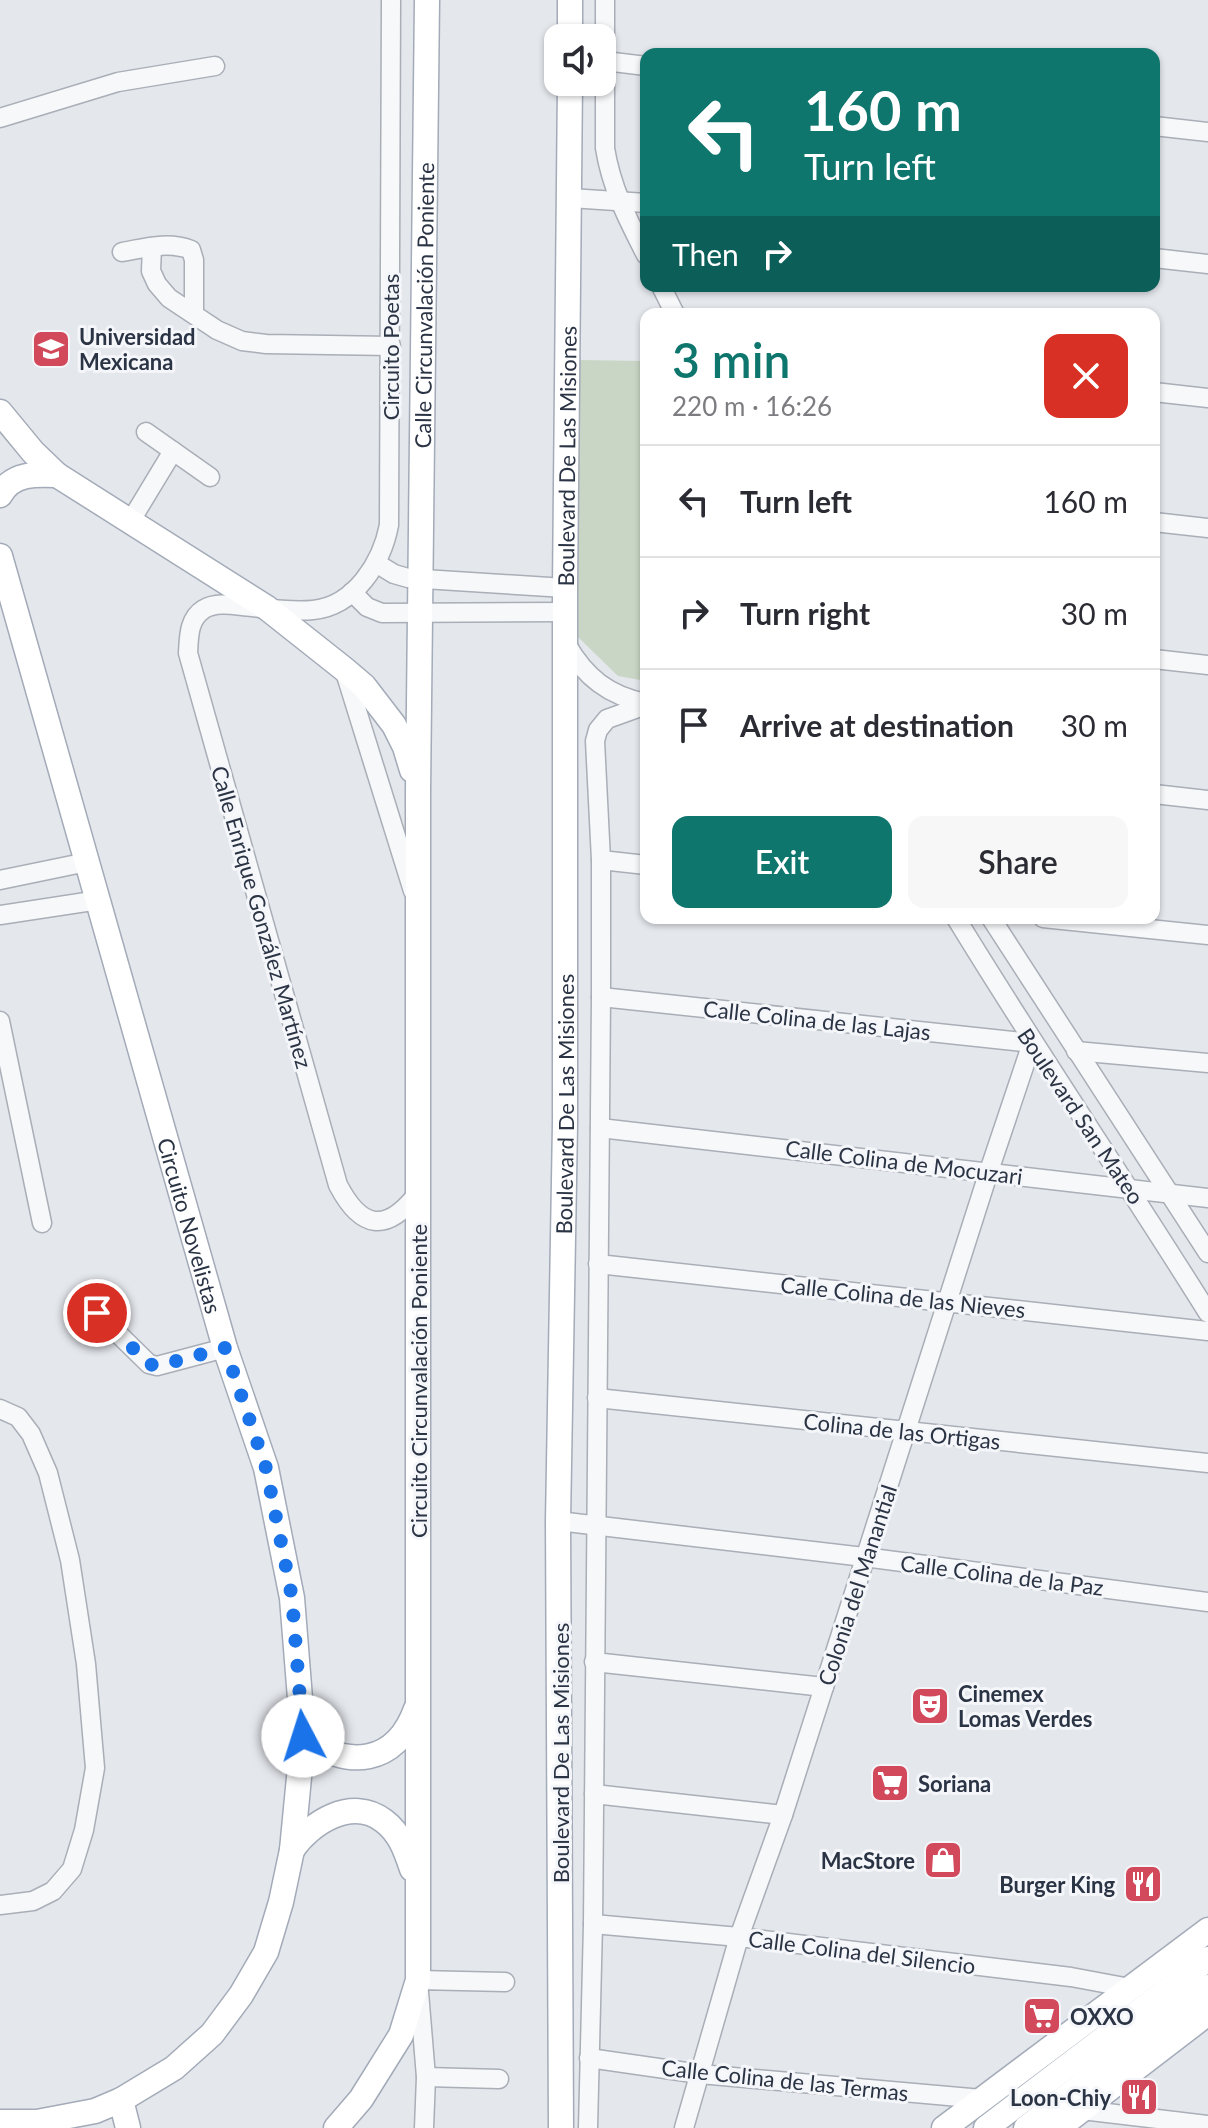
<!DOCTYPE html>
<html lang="en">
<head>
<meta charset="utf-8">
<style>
  :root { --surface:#fff; --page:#f7f7f7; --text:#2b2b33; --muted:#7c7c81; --line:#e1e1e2; --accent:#0f766e }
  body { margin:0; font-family:Lato,sans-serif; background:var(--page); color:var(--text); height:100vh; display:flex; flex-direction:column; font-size:30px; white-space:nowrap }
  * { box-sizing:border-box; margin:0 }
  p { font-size:26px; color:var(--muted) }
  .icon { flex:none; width:44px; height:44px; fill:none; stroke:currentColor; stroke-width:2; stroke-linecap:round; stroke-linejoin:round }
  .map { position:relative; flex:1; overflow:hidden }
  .sheet { position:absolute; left:640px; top:308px; width:520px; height:616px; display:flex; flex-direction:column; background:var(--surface); border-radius:16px; box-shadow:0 2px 6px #0004 }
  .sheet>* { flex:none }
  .guide { position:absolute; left:640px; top:48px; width:520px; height:244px; border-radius:16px; box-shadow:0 2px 6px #0004; background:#0f766e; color:#fff; overflow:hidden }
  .fabs { position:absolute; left:544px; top:24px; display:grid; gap:16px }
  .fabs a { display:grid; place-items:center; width:72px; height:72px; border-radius:16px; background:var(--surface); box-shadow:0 2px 6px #0004; font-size:40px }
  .pin { position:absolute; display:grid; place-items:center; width:68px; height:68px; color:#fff; margin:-34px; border:4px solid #fff; border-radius:50%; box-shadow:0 2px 8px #0007 }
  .me { position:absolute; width:88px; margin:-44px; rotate:355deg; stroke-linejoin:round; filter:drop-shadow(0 0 6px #0008) }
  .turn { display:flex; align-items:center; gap:28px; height:168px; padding:0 32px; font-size:36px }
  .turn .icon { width:104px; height:104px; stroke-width:2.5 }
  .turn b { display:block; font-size:56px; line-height:68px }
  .then { display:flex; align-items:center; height:76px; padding:0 32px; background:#0003; gap:16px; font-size:30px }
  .round { display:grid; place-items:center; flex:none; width:84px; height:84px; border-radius:16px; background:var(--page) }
  .summary { display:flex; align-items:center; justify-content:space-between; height:136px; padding:0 32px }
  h1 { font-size:48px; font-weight:600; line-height:60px; color:var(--accent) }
  .primary-button { display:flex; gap:16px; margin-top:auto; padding:16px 32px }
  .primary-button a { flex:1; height:92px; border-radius:16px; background:var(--accent); color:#fff; font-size:32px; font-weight:600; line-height:92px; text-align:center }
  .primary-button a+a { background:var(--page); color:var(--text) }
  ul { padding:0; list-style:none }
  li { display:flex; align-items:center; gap:24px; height:112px; padding:0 32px; border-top:2px solid var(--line) }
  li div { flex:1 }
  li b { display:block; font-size:30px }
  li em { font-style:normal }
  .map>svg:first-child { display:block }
  .green { fill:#c9d6c5 }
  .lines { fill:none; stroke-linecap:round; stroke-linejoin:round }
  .minor-casing { stroke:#a9aeb7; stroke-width:21 }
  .major-casing { stroke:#a3abb8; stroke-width:27 }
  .minor { stroke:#f7f8fa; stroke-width:18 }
  .major { stroke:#fff; stroke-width:24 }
  .route { stroke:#1a73e8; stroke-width:14; stroke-dasharray:0 25.2 }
  .labels { text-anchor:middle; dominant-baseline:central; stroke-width:6; stroke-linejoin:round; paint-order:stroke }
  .street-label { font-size:22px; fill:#2b3445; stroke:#f4f6f9 }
  .poi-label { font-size:22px; font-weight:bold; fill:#2b3445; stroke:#f4f6f9; text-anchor:start }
</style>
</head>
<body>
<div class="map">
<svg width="1208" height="2128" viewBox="0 0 1208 2128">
  <rect width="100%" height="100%" fill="#e4e7ec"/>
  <polygon class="green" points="576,360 646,361 646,681 618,676 577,636"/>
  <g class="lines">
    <g class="minor-casing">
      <g id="minor">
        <path d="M391,0L389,525C382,562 355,606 313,610C293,612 271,609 252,607C236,606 218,601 204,609C188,619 189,638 188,653L338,1185C361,1229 386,1234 418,1193"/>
        <path d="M605,0V148C611,187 628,220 646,255"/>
        <polyline points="605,61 646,66"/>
        <polyline points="0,118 118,82 215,66"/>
        <polyline points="1154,126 1208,132"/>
        <polyline points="570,198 646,203"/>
        <polyline points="152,247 151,271 157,284 169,298 217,330 242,341 266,344 391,346"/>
        <path d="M122,252C145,248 168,241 191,250L194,260V314"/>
        <polyline points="1154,258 1208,264"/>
        <polyline points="661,286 675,314"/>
        <polyline points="1154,392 1208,398"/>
        <polyline points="146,432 210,477"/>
        <polyline points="130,522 173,451"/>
        <polyline points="1154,522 1208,528"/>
        <polyline points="376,563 394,574 408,578 565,588"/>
        <polyline points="352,592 367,607 382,613 566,612"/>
        <path d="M567,645C585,677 609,696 646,703"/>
        <polyline points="1154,659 1208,665"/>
        <polyline points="344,669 413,891"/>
        <polyline points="1154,794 1208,800"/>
        <polyline points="601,860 646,865"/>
        <polyline points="0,880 87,862"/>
        <polyline points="0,915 99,900"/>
        <path d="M956,918C1037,1051 1125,1180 1208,1313"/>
        <polyline points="991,918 1208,1253"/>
        <polyline points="1043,918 1208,935"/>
        <polyline points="601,997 1032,1043 989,1171 783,1815 739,1937 684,2128"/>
        <polyline points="0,1021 42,1223"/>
        <polyline points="1076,1051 1208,1063"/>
        <polyline points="600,1128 1208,1198"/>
        <polyline points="598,1264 1208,1331"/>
        <polyline points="97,1313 149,1364 157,1366 225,1348"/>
        <polyline points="597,1398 1208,1463"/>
        <polyline points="0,1409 18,1417 31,1434 48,1473 70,1560 86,1664 95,1768 84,1830 72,1869 53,1891 33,1901 0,1905"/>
        <polyline points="558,1521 864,1557 1208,1602"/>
        <polyline points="594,1662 824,1687"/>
        <polyline points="594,1794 783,1815"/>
        <polyline points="593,1924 739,1937 1071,1977 1130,1988"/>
        <polyline points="589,2058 700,2074 982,2099"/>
        <polyline points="426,2077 499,2079"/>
        <polyline points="1082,2110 1208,2125"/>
        <polyline points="424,2128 426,2077 418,1980 505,1982"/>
        <polyline points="588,2128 593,1924 601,997 601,860 595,741 598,730 607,719 646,705"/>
      </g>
    </g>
    <g class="major-casing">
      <g id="major">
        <polyline points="570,0 570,38"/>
        <polyline points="0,412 33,452 57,475 267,608 344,669 364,686 394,725 405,747 412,770"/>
        <path d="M0,495C12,473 36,474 57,475"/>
        <path id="s1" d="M0,556L225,1348L266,1468L292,1598L303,1736L292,1850L281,1902L266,1952L241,1995L212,2034L174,2068L121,2100L95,2111L37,2122H0"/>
        <path d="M303,1736C347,1770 396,1765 416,1709"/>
        <path d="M292,1850C310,1823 352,1796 384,1821C400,1833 406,1851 412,1869"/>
        <polyline points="121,2100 128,2128"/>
        <path id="s2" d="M336,2128L361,2099L401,2035L418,1980V791L427,0"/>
        <path id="s3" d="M561,2128L558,1521L565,1124V588L570,82"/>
        <polyline points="944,2128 1208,1930"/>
        <polyline points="986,2128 1208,1959"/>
        <polyline points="1026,2128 1208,1987"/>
        <polyline points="1058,2128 1208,2013"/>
      </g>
    </g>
    <use href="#minor" class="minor"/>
    <use href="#major" class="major"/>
  </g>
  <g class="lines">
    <polyline class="route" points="97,1313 149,1364 157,1366 225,1348 266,1468 287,1572 292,1598 303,1736"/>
  </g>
  <defs>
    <g id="school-square" transform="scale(2)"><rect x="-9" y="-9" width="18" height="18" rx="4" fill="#d1495b" stroke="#f4f6f9"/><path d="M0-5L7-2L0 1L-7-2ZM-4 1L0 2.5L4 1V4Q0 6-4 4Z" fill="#fff"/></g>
    <g id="theatre-square" transform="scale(2)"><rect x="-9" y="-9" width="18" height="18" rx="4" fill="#d1495b" stroke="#f4f6f9"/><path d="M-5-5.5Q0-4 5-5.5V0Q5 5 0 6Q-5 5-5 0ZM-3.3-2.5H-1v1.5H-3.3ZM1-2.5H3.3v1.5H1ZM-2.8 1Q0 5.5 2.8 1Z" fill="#fff"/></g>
    <g id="supermarket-square" transform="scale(2)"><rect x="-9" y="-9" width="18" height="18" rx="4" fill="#d1495b" stroke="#f4f6f9"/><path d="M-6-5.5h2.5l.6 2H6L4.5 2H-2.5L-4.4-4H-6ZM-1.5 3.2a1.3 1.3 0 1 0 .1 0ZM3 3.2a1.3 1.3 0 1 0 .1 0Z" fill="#fff"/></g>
    <g id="shop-square" transform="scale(2)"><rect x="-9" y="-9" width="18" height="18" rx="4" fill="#d1495b" stroke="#f4f6f9"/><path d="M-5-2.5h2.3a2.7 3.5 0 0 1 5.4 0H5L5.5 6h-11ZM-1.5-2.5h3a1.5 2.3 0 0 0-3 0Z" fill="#fff"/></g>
    <g id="restaurant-square" transform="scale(2)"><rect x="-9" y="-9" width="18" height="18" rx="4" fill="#d1495b" stroke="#f4f6f9"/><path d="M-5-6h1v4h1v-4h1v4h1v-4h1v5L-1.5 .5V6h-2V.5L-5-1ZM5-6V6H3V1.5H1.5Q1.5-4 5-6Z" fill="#fff"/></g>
  </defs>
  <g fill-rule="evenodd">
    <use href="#school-square" x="51" y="349"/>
    <use href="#theatre-square" x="930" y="1706"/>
    <use href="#supermarket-square" x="890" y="1783"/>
    <use href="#shop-square" x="943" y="1860"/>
    <use href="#restaurant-square" x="1143" y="1884"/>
    <use href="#supermarket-square" x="1042" y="2016"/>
    <use href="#restaurant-square" x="1139" y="2097"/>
  </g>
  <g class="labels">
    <g class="street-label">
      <text stroke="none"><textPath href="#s2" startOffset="1846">Calle Circunvalación Poniente</textPath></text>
      <text transform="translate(390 347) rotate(-90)">Circuito Poetas</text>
      <text stroke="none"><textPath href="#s3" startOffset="1672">Boulevard De Las Misiones</textPath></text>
      <text transform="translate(262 917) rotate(74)">Calle Enrique González Martínez</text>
      <text transform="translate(817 1020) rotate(6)">Calle Colina de las Lajas</text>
      <text stroke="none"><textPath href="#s3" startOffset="1024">Boulevard De Las Misiones</textPath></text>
      <text transform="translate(1081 1116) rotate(56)">Boulevard San Mateo</text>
      <text transform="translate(904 1162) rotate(7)">Calle Colina de Mocuzari</text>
      <text stroke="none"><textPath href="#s1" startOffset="696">Circuito Novelistas</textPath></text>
      <text transform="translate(903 1297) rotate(6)">Calle Colina de las Nieves</text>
      <text transform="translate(418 1381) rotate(-90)">Circuito Circunvalación Poniente</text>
      <text transform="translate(902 1431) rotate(6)">Colina de las Ortigas</text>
      <text transform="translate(1002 1575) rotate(7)">Calle Colina de la Paz</text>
      <text transform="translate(857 1585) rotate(-72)">Colonia del Manantial</text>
      <text transform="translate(560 1753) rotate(-90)">Boulevard De Las Misiones</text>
      <text transform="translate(862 1952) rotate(7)">Calle Colina del Silencio</text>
      <text transform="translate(785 2080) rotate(6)">Calle Colina de las Termas</text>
    </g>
    <g class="poi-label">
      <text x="79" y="336">Universidad<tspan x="79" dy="25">Mexicana</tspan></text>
      <text x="958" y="1693">Cinemex<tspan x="958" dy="25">Lomas Verdes</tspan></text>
      <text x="918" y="1783">Soriana</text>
      <text x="915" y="1860" text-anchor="end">MacStore</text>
      <text x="1115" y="1884" text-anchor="end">Burger King</text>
      <text x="1070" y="2016">OXXO</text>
      <text x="1111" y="2097" text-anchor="end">Loon-Chiy</text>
    </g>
  </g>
</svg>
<div class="fabs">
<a><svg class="icon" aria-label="sound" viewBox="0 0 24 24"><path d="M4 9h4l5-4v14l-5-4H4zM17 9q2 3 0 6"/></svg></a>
</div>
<div class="pin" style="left:97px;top:1313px;background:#d93025"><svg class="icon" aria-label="arrive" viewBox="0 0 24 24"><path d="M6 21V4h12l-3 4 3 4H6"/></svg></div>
<svg class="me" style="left:303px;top:1736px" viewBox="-20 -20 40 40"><circle r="19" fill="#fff"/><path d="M0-13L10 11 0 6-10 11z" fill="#1a73e8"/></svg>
<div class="guide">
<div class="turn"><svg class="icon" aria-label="left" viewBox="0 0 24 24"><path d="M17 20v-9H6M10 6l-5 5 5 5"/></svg><div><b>160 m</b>Turn left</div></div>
<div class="then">Then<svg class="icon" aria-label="right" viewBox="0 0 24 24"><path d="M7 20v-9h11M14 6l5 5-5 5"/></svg></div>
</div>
<section class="sheet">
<div class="summary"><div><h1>3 min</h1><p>220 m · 16:26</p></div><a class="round" style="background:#d93025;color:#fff"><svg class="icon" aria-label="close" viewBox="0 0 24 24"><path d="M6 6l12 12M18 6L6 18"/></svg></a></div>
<ul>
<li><svg class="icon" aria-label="left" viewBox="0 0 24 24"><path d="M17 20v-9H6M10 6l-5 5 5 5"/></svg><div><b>Turn left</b></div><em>160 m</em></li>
<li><svg class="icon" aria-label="right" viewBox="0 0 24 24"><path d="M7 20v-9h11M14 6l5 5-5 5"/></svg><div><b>Turn right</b></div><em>30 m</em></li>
<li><svg class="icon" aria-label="arrive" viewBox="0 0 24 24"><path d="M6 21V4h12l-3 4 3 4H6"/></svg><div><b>Arrive at destination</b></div><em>30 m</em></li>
</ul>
<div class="primary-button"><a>Exit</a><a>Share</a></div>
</section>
</div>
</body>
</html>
